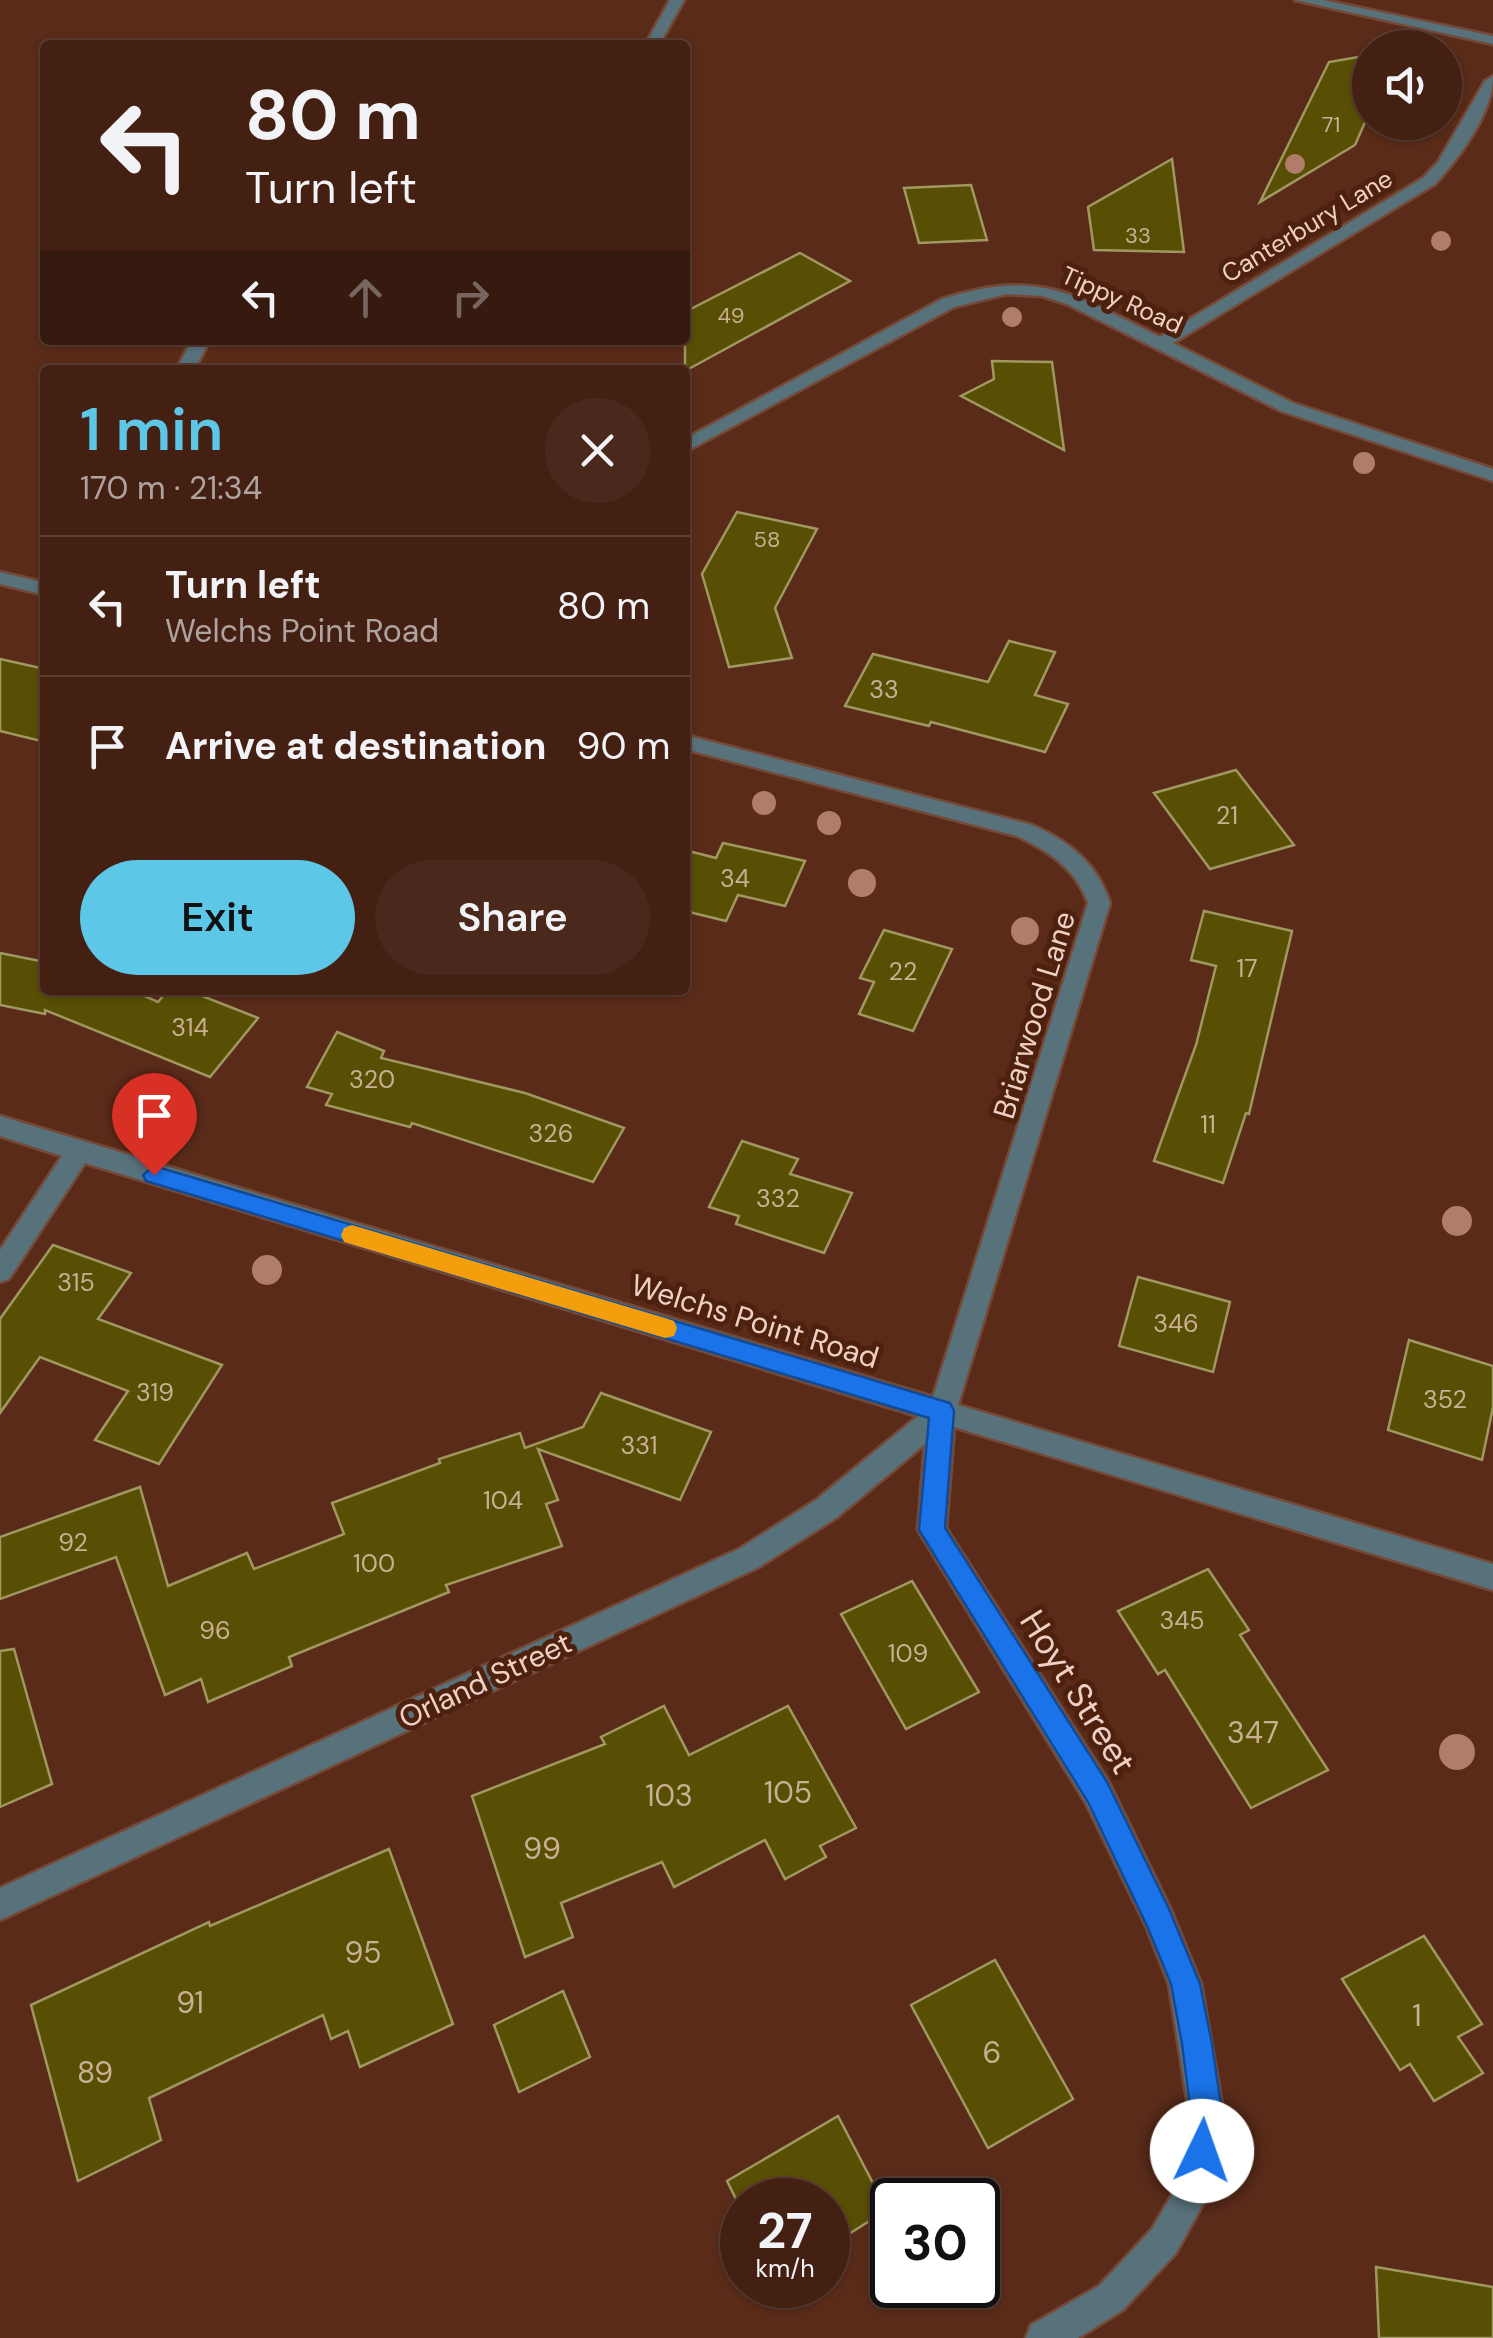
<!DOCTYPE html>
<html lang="en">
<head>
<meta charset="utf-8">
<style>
  :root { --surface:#442013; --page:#4b281c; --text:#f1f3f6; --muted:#afa3a0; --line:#5c3e33; --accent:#5dc7e8 }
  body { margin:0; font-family:"DM Sans",sans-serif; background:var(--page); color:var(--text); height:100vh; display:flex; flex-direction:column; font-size:38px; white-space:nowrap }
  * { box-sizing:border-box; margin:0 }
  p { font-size:32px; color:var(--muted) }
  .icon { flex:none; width:55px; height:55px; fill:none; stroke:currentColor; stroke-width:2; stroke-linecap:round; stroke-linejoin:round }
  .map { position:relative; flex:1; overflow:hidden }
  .panel { position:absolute; left:40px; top:365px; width:650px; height:630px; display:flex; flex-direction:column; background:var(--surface); border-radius:10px; box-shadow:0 2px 8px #0004,0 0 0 2px var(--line) }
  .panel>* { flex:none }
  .hud { position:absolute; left:40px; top:40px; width:650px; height:305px; border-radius:10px; box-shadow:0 2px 8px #0004,0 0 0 2px var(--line); background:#442013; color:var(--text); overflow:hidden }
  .controls { position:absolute; left:1352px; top:30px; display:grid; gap:20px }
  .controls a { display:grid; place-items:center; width:110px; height:110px; border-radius:50%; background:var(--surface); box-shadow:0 2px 8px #0004,0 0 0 2px var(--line); font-size:50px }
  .speed { position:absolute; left:720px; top:2178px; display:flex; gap:20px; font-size:50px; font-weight:700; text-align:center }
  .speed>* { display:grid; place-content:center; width:130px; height:130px; border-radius:50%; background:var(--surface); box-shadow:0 2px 8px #0004,0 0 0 2px var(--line); line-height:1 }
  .speed small { font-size:25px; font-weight:400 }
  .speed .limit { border:5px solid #111; border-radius:15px; background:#fff; color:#111 }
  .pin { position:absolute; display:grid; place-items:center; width:85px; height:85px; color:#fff; margin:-102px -42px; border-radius:50% 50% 50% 0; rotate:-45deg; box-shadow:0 0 10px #0007 }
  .pin .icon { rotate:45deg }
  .me { position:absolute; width:110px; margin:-55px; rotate:3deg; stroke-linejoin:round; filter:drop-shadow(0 0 8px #0008) }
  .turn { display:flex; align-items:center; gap:35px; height:210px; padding:0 40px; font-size:45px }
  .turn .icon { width:130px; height:130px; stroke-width:2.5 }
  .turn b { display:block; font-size:70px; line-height:85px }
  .lanes { display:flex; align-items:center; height:95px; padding:0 40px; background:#0003; justify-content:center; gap:50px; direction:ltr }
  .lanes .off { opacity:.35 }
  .round { display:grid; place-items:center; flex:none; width:105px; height:105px; border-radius:52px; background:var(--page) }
  .head { display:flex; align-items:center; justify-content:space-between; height:170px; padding:0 40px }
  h1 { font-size:60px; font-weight:600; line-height:75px; color:var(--accent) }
  .primary-button { display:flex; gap:20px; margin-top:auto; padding:20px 40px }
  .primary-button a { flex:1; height:115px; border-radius:60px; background:var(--accent); color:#111; font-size:40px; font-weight:600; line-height:115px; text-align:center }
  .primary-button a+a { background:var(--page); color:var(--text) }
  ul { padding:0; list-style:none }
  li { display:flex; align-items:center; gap:30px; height:140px; padding:0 40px; border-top:2px solid var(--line) }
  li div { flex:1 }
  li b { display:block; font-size:38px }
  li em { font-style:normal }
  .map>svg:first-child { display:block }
  .building { fill:#594f04; stroke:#a09861; stroke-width:2.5 }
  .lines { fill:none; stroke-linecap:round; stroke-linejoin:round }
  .minor-casing { stroke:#754938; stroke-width:5 }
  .minor { fill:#58727b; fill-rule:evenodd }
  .tree { fill:#b07d6a }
  .route { fill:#1a73e8; stroke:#114b97; stroke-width:2.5 }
  .slow { fill:#f59e0b }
  .labels { text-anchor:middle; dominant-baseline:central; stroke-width:10; stroke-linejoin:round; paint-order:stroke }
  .far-number-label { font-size:22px; fill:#c9b095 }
  .far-street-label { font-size:25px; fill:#eed0c5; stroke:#4e200e }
  .number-label { font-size:25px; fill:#c9b095 }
  .street-label { font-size:30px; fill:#eed0c5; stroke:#4e200e }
  .near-number-label { font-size:30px; fill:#c9b095 }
  .near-street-label { font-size:35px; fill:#eed0c5; stroke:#4e200e }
</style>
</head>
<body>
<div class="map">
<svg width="1493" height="2338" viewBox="0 0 1493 2338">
  <rect width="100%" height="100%" fill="#5a2b19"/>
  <g class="building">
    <polygon points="1370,55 1370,111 1355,145 1260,202 1329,62"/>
    <polygon points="1172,159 1184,252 1094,250 1088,207"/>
    <polygon points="971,185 987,240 919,243 904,188"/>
    <polygon points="800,253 850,281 685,371 685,312"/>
    <polygon points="992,361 1052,362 1064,450 961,396 994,379"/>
    <polygon points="737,512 817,529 775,608 792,658 729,667 702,574"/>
    <polygon points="1009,641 1055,652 1035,695 1068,704 1045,752 931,722 929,726 845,706 873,654 988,682"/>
    <polygon points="0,659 45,669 45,742 0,731"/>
    <polygon points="1236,770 1294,845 1210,869 1154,793"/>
    <polygon points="723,843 805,861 785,906 738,895 726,921 685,911 685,850 716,858"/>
    <polygon points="1204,911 1292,931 1249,1114 1246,1113 1223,1183 1154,1161 1196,1045 1216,966 1191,960"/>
    <polygon points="884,930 952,949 913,1031 859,1014 874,982 860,978"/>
    <polygon points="0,953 45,962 45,990 131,990 158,1002 168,990 187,990 258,1018 210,1077 45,1010 45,1014 0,1005"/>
    <polygon points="337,1032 384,1051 381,1058 525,1093 624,1128 593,1182 412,1123 410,1127 326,1105 332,1094 307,1087"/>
    <polygon points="742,1141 798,1159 790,1174 852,1193 824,1253 736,1224 739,1216 709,1207"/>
    <polygon points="53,1245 131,1273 98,1319 222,1365 159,1464 95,1440 128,1391 40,1357 0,1413 0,1319"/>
    <polygon points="1138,1277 1230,1302 1213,1372 1119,1346"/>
    <polygon points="1409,1340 1493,1366 1493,1407 1482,1460 1388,1430"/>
    <polygon points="601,1393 711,1432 680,1500 538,1449 558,1500 546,1504 562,1546 446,1585 449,1592 289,1657 292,1666 208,1702 201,1679 165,1695 116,1557 0,1599 0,1537 140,1487 168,1586 247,1553 254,1569 344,1534 332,1503 440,1463 439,1459 520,1433 525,1448 583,1427"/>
    <polygon points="1208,1569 1249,1630 1240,1635 1328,1770 1251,1808 1165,1670 1158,1674 1118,1611"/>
    <polygon points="912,1581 979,1692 906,1729 841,1614"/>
    <polygon points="14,1649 52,1784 0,1807 0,1651"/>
    <polygon points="664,1706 689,1755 788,1706 856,1828 820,1846 826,1857 785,1879 765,1840 674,1887 662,1862 561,1903 573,1937 525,1957 472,1796 605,1744 601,1737"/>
    <polygon points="389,1849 453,2024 360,2067 348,2031 331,2039 323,2015 149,2098 161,2140 78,2181 31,2005 209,1922 210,1926"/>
    <polygon points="1424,1936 1482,2024 1458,2037 1483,2073 1434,2101 1410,2064 1400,2070 1342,1979"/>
    <polygon points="995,1960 1073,2099 988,2148 911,2005"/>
    <polygon points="563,1991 590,2057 519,2092 494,2025"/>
    <polygon points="838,2116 887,2210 828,2247 828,2200 742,2200 742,2211 727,2181"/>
    <polygon points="1376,2267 1493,2287 1493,2338 1379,2338"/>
  </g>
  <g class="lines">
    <g class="minor-casing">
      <g id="minor">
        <polygon points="670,0 684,0 659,45 645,45"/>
        <polygon points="1295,0 1323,0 1493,36 1493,44"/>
        <path d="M1493,76C1493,113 1459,158 1435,184L1173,343L1293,403L1493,469V481L1281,411L1067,304L1042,296L1006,294L954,307L685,452V439L942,299C1040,268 1073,294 1160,337L1423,178L1438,162L1485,81Z"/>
        <polygon points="192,340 210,340 194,370 176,370"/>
        <polygon points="0,572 45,583 45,595 0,584"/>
        <path d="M685,735L1032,825C1069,841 1097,863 1110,903L958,1405L1493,1564V1590L954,1427L946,1528L1108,1781L1170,1908L1201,1984L1222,2105L1219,2151L1205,2200L1176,2253L1123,2310L1078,2338H1026L1031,2325L1099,2286L1152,2229L1173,2193L1185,2151L1188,2105L1169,1984L1147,1928L1086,1803L918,1530L925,1444L836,1518L759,1567L0,1920V1888L739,1549L816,1500L918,1416L85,1163L9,1279L0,1282V1250L62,1156L0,1136V1116L933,1397L1088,903C1076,869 1049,851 1017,836L685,749Z"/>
      </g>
    </g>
    <use href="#minor" class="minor"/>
  </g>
  <g class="tree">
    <circle cx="1295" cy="164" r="10"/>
    <circle cx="1441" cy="241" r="10"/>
    <circle cx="1012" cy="317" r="10"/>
    <circle cx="1364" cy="463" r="11"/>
    <circle cx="764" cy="803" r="12"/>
    <circle cx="829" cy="823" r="12"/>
    <circle cx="862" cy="883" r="14"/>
    <circle cx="1025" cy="931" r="14"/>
    <circle cx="1457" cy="1221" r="15"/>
    <circle cx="267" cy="1270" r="15"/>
    <circle cx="1457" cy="1752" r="18"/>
  </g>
  <polygon class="route" points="154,1166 950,1403 954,1411 945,1528 1107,1782 1169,1909 1200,1984 1212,2044 1221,2106 1218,2151 1213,2162 1202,2166 1191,2162 1187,2151 1190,2106 1182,2044 1171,1984 1148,1928 1088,1802 919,1530 929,1418 146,1181 143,1175"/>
  <polygon class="slow" points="352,1225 665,1318 674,1321 677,1328 674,1336 665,1338 344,1242 341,1235 344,1228"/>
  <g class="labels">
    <g class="far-number-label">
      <text x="1331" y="124">71</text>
      <text x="1138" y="235">33</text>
      <text x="731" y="315">49</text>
      <text x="767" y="539">58</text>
    </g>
    <g class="far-street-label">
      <text transform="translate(1307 226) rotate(-31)">Canterbury Lane</text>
      <text transform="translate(1122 300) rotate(24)">Tippy Road</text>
    </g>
    <g class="number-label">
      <text x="884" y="689">33</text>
      <text x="1227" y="815">21</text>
      <text x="735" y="878">34</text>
      <text x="1247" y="968">17</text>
      <text x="903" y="971">22</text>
      <text x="190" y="1027">314</text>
      <text x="372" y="1079">320</text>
      <text x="1208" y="1124">11</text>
      <text x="551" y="1133">326</text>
      <text x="778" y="1198">332</text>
      <text x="76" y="1282">315</text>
      <text x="1176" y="1323">346</text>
      <text x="155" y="1392">319</text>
      <text x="1445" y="1399">352</text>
      <text x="639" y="1445">331</text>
      <text x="503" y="1500">104</text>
      <text x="73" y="1542">92</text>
      <text x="374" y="1563">100</text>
      <text x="1182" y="1620">345</text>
      <text x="215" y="1630">96</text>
      <text x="908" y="1653">109</text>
    </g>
    <g class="street-label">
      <text transform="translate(1034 1015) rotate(-73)">Briarwood Lane</text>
      <text transform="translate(755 1321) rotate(17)">Welchs Point Road</text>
      <text transform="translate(485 1680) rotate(-25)">Orland Street</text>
    </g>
    <g class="near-number-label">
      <text x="1253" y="1732">347</text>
      <text x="788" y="1792">105</text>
      <text x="669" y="1795">103</text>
      <text x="542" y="1848">99</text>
      <text x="363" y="1952">95</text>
      <text x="190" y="2002">91</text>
      <text x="1417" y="2015">1</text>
      <text x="992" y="2052">6</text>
      <text x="95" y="2072">89</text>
    </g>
    <g class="near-street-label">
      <text transform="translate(1078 1692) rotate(58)">Hoyt Street</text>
    </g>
  </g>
</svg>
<div class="controls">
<a><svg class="icon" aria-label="sound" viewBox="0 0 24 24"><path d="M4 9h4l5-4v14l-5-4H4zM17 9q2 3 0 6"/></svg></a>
</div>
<div class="speed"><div>27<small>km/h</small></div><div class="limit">30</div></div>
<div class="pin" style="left:154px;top:1175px;background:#d93025"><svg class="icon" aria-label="arrive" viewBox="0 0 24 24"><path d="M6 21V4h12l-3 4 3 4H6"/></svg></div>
<svg class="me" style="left:1202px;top:2151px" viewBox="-20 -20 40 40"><circle r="19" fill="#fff"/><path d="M0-13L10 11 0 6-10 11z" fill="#1a73e8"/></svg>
<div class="hud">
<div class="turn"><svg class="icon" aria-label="left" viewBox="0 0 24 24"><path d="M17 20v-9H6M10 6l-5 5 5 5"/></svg><div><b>80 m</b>Turn left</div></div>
<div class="lanes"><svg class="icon" aria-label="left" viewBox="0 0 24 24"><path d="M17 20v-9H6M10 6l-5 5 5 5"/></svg><svg class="icon off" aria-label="ahead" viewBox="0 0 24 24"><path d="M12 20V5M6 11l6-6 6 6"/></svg><svg class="icon off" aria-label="right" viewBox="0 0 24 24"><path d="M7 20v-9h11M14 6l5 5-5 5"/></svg></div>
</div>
<section class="panel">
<div class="head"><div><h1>1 min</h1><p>170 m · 21:34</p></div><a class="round"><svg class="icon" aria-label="close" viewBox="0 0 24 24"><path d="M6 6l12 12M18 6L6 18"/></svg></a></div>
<ul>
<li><svg class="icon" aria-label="left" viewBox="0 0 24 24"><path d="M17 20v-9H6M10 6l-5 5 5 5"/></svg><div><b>Turn left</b><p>Welchs Point Road</p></div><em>80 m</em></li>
<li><svg class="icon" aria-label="arrive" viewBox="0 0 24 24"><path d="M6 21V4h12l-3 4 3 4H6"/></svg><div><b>Arrive at destination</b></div><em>90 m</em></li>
</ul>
<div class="primary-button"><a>Exit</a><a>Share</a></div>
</section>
</div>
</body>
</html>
